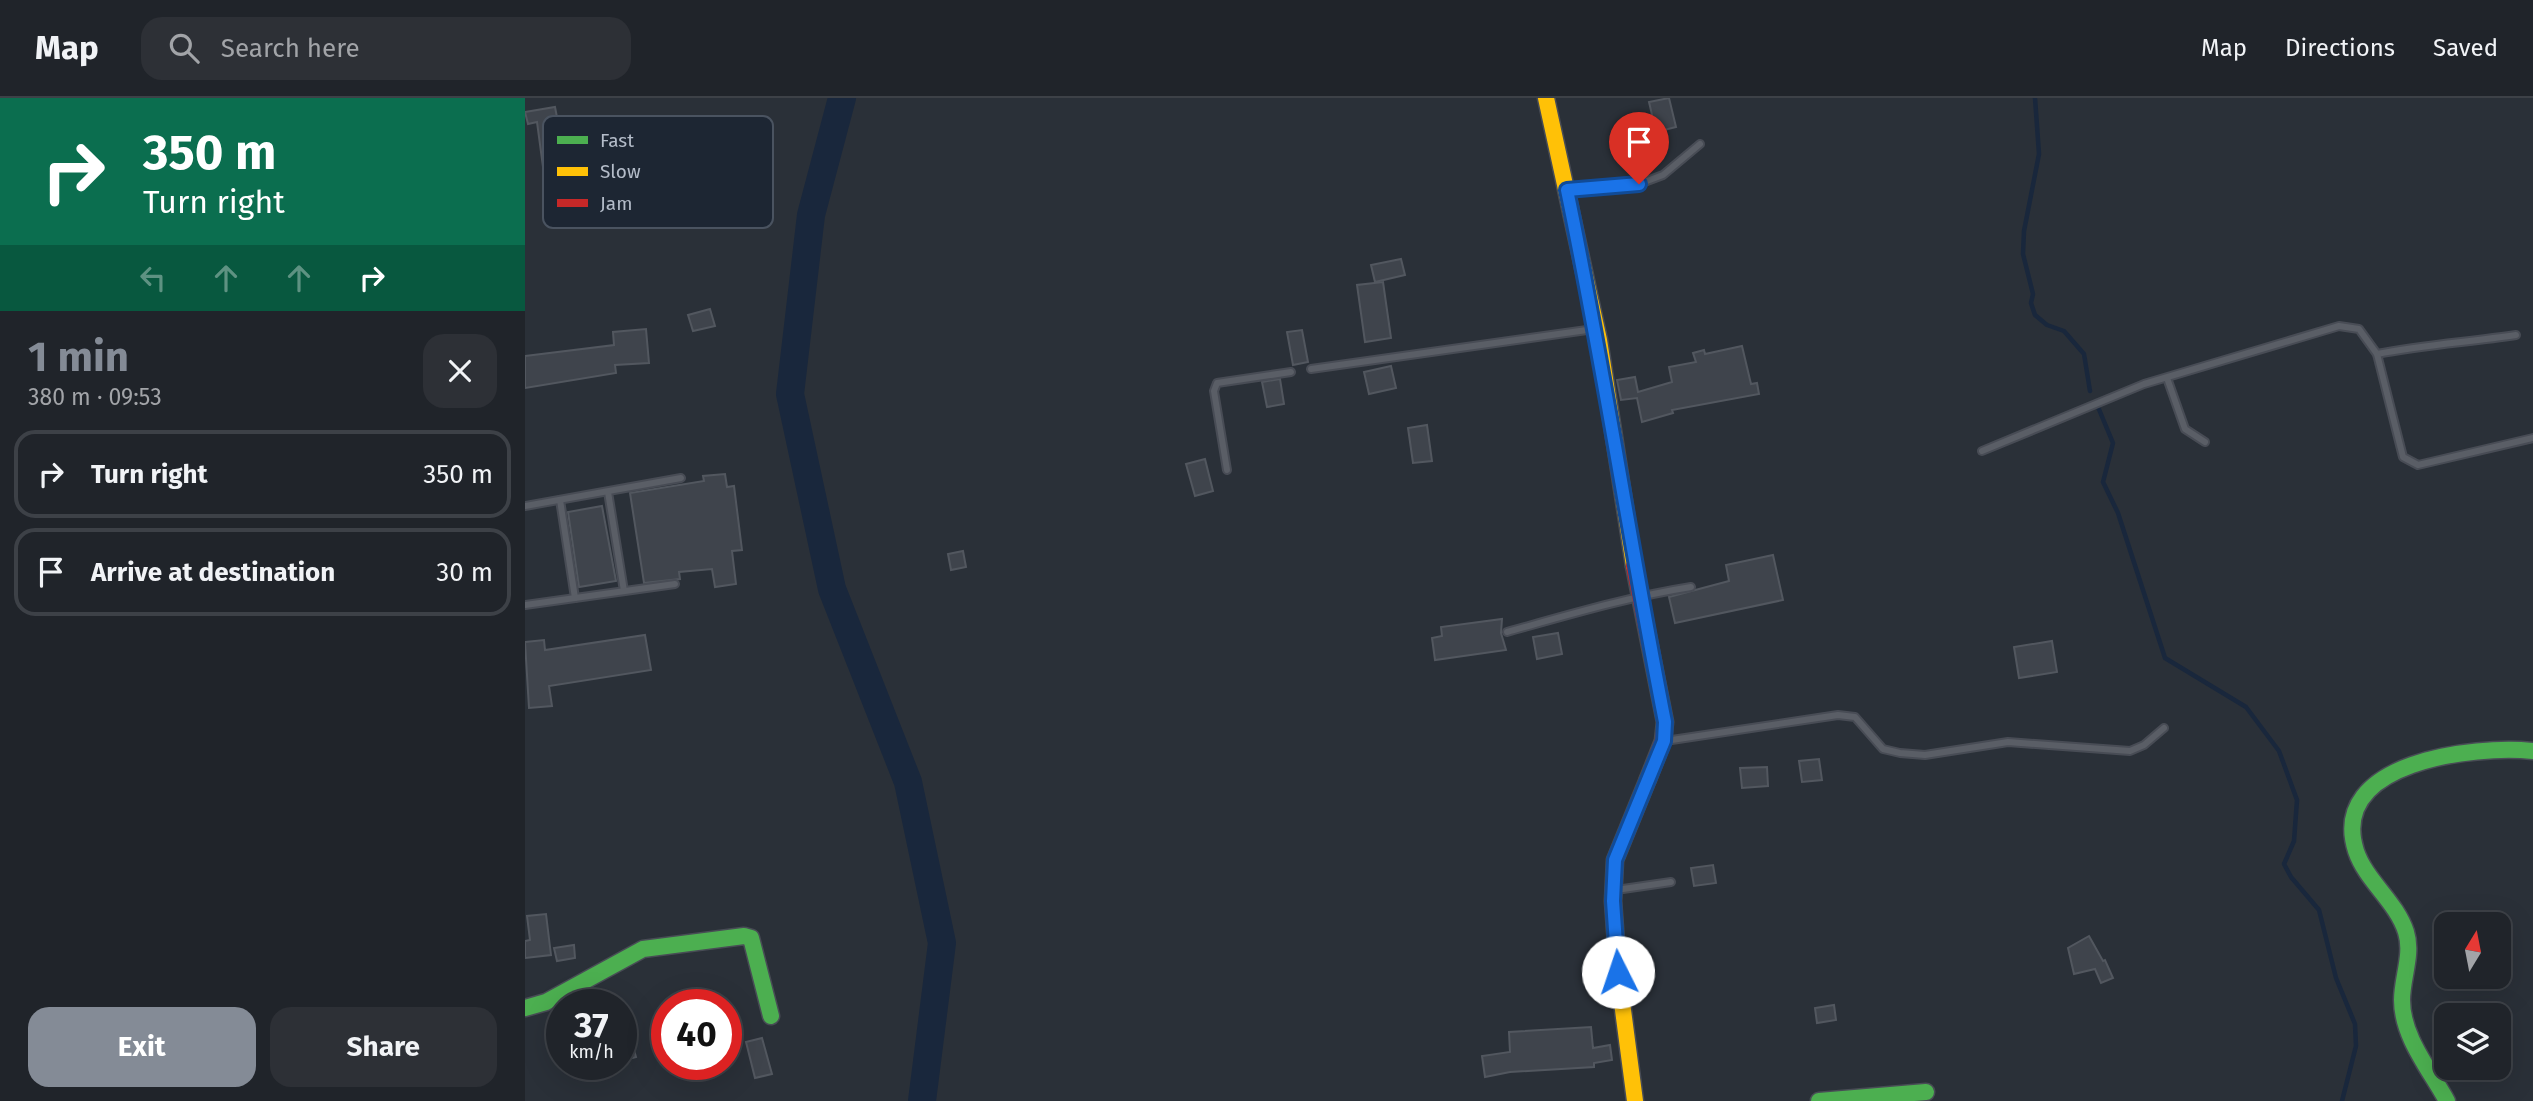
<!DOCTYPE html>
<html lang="en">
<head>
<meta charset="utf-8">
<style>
  :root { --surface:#20242a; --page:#2d3036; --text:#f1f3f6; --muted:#a2a4a8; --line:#3d4147; --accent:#848b96 }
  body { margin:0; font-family:"Fira Sans",sans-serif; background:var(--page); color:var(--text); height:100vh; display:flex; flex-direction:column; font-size:26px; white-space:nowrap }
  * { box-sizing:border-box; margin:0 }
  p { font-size:23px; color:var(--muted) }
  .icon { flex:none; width:38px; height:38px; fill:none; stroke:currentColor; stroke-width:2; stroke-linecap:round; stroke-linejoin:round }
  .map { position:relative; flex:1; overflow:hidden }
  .panel { display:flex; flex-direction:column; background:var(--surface); width:525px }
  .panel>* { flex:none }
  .guide { background:#0b6e4f; color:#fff; overflow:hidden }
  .needle { width:46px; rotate:10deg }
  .tools { position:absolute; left:1909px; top:814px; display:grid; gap:14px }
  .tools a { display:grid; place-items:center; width:77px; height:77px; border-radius:14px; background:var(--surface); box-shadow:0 7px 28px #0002,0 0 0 2px var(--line); font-size:35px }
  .speed { position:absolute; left:21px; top:891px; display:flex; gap:14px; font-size:35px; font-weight:700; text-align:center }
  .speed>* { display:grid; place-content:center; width:91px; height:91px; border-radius:50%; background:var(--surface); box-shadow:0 7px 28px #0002,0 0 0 2px var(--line); line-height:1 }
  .speed small { font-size:18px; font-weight:400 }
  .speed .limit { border:10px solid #d22; background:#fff; color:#111 }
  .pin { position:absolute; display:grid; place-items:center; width:60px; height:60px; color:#fff; margin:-72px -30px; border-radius:50% 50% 50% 0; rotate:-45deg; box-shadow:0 0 7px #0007 }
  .pin .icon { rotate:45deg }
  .me { position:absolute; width:77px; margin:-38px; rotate:356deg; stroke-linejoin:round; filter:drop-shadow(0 0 5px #0008) }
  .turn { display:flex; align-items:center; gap:24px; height:147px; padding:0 28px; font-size:32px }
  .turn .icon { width:91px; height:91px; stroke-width:2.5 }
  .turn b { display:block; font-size:49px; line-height:60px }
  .lanes { display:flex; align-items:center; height:66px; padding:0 28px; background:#0003; justify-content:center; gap:35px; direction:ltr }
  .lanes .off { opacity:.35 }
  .round { display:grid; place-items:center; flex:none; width:74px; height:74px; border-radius:21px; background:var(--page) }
  .summary { display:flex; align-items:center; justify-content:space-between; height:119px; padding:0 28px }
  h1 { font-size:42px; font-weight:700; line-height:52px; color:var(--accent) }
  .cta { display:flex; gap:14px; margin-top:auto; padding:14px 28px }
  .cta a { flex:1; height:80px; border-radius:21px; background:var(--accent); color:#fff; font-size:28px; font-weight:700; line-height:80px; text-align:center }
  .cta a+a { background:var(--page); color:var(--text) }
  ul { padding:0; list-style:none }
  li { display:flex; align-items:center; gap:21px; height:88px; margin:0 14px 10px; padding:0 14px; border:4px solid var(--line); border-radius:21px }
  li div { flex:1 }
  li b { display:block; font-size:26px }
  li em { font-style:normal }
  header { display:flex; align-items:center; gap:42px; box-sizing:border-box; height:98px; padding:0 35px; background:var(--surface); border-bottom:2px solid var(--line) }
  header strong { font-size:33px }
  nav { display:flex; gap:38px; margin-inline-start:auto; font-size:24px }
  .search { width:490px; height:63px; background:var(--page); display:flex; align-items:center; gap:18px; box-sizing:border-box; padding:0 24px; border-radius:21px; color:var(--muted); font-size:26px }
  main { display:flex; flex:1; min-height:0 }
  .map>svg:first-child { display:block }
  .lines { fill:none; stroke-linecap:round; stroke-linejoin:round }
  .stream { stroke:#19273c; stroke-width:4.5 }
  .river { stroke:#19273c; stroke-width:28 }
  .building { fill:#3f444c; stroke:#52575f; stroke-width:2 }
  .lane-casing { stroke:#484c55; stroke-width:10 }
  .fast-casing { stroke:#484c55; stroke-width:19 }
  .slow-casing { stroke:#484c55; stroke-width:19 }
  .jam-casing { stroke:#484c55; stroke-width:19 }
  .lane { stroke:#5a5e66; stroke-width:6 }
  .fast { stroke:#4caf50; stroke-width:16 }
  .slow { stroke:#ffc107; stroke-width:16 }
  .jam { stroke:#c62828; stroke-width:16 }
  .route-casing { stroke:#114b97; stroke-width:18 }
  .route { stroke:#1a73e8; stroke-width:12 }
  .key { fill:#1d2633; stroke:#4a5360; stroke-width:2 }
  .key-label { font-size:19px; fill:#b4bcc9 }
</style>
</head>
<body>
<header>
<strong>Map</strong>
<div class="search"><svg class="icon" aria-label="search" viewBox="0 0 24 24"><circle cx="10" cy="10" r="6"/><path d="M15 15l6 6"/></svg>Search here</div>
<nav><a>Map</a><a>Directions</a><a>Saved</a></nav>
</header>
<main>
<section class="panel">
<div class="guide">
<div class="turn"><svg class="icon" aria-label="right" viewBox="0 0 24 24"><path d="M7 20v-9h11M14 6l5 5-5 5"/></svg><div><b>350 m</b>Turn right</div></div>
<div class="lanes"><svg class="icon off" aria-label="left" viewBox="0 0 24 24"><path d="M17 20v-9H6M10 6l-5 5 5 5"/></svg><svg class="icon off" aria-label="ahead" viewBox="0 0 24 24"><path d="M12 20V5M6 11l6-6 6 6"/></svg><svg class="icon off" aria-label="ahead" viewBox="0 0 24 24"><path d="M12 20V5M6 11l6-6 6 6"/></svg><svg class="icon" aria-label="right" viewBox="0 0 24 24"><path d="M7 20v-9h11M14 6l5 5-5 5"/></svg></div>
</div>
<div class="summary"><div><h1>1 min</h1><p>380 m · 09:53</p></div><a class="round"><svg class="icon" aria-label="close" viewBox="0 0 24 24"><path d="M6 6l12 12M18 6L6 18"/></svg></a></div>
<ul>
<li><svg class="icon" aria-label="right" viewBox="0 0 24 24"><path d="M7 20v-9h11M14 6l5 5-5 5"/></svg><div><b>Turn right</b></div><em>350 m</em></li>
<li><svg class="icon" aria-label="arrive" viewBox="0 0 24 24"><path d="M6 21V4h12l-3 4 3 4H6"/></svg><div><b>Arrive at destination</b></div><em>30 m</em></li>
</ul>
<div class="cta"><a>Exit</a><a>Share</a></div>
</section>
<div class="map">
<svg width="2008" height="1003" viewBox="0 0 2008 1003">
  <rect width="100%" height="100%" fill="#2a3038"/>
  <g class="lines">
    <g class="stream">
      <polyline points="1510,0 1514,56 1499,133 1498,156 1508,196 1506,205 1510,217 1522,227 1539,233 1559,256 1565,293"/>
      <polyline points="1573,309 1588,345 1578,384 1593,415 1640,560 1721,609 1754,653 1772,702 1769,743 1759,766 1766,779 1794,812 1811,880 1830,926 1831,948 1817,1003"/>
    </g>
    <polyline class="river" points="317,0 286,117 265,296 307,491 383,684 417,845 397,1003"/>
  </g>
  <g class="building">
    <polygon points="1144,0 1151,29 1131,34 1124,4"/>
    <polygon points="30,9 36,40 42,39 45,66 18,69 12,24 3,26 0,14"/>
    <polygon points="876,161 880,177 850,184 846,167"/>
    <polygon points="858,184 866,240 840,244 832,187"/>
    <polygon points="185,211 190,228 168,233 163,217"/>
    <polygon points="121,231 124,265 90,267 91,275 0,290 0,258 89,247 88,234"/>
    <polygon points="777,232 783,264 768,267 762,234"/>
    <polygon points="1217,248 1226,286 1232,285 1234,296 1147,312 1148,315 1117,324 1112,300 1096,302 1092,282 1110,279 1113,294 1147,284 1144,269 1171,264 1168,255 1179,252 1180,256"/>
    <polygon points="866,268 871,290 844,296 839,274"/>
    <polygon points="755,281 759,306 742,309 737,284"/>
    <polygon points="902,327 907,363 888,365 883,330"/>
    <polygon points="680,361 688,393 670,398 661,366"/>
    <polygon points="200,376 202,389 209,388 217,452 207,453 211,486 190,489 187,471 154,474 155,481 119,485 105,395 179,383 178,378"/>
    <polygon points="77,408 91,483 54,489 43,414"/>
    <polygon points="438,453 441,469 426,472 423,456"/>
    <polygon points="1248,457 1258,502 1150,525 1144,499 1204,483 1201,467"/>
    <polygon points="977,521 976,535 981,552 910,562 907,540 917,538 916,529"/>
    <polygon points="1033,535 1037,556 1012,561 1008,539"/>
    <polygon points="120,537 126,572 24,588 27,608 4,610 0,544 19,542 20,552"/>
    <polygon points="1527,543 1532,574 1494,580 1489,549"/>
    <polygon points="1294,661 1297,682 1277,684 1274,663"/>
    <polygon points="1242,669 1243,688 1217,690 1215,670"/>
    <polygon points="1188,767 1191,785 1169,788 1166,770"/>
    <polygon points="21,816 26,857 0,860 0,843 5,842 2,818"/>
    <polygon points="1564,838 1578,863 1580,862 1588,880 1576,885 1570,871 1549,876 1543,850"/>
    <polygon points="49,847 50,860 32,863 29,850"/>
    <polygon points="1309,907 1311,922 1292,925 1290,910"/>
    <polygon points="100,921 111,959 96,963 96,922"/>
    <polygon points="1066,929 1068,950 1085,947 1087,962 1069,965 1069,969 985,974 960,979 957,958 985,954 984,934"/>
    <polygon points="237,940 247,976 230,980 221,944"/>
  </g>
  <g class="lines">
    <g class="lane-casing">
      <g id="lane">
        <polyline points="1044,92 1114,86 1138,77 1175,46"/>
        <path d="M1852,256C1898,247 1944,244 1991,237"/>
        <polyline points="786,271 1069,231"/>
        <polyline points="1642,280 1660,331 1680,344"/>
        <polyline points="1457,353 1619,286 1814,228 1834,231 1852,256 1878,359 1893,367 2008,340"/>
        <polyline points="702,372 689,293 692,285 766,274"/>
        <polyline points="83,394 99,493"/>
        <polyline points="35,402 50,500"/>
        <polyline points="0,408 156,380"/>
        <polyline points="0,507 150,486"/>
        <path d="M982,534C1043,517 1103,499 1166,489"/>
        <polyline points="1140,643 1313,617 1330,619 1358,651 1375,655 1400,657 1483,644 1605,653 1619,647 1639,630"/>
        <polyline points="1091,792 1146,784"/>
      </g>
    </g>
    <g class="fast-casing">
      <g id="fast">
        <polyline points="0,910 21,904 118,851 219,838 226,840 246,918"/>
        <polyline points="1294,1003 1401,994"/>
        <path d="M1922,1003C1905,972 1877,939 1877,902C1877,880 1888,856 1881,834C1871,803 1841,783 1831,753C1802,663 1950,647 2008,653"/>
      </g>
    </g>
    <g class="slow-casing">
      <g id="slow">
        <polyline points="1021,0 1074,242 1109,468"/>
        <polyline points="1110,1003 1093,874 1088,803 1090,762 1123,681"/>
      </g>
    </g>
    <g class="jam-casing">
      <polyline id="jam" points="1109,468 1140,624 1138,643 1123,681"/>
    </g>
    <use href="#lane" class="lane"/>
    <use href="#fast" class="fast"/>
    <use href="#slow" class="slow"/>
    <use href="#jam" class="jam"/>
  </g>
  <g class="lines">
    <g class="route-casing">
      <path id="route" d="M1093,874L1088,803L1090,762L1139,643L1140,624C1105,447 1079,269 1042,92L1114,86"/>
    </g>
    <use href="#route" class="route"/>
  </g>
  <rect x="18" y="18" width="230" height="112" rx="10" class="key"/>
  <rect x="32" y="38" width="31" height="8" fill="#4caf50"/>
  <rect x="32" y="69" width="31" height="9" fill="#ffc107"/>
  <rect x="32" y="101" width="31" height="8" fill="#c62828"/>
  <g class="key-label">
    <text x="75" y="49">Fast</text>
    <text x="75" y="80">Slow</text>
    <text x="75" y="112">Jam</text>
  </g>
</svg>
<div class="tools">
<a><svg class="needle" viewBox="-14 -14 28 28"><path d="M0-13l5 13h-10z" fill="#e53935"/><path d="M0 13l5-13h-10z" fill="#a2a4a8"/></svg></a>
<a><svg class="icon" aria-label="layers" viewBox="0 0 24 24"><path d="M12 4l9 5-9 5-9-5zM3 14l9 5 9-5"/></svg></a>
</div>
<div class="speed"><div>37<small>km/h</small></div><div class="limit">40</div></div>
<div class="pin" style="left:1114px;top:86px;background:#d93025"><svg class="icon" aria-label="arrive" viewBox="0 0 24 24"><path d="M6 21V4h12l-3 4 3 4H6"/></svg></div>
<svg class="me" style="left:1093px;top:874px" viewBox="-20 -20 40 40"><circle r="19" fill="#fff"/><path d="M0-13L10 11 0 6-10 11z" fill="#1a73e8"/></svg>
</div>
</main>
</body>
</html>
